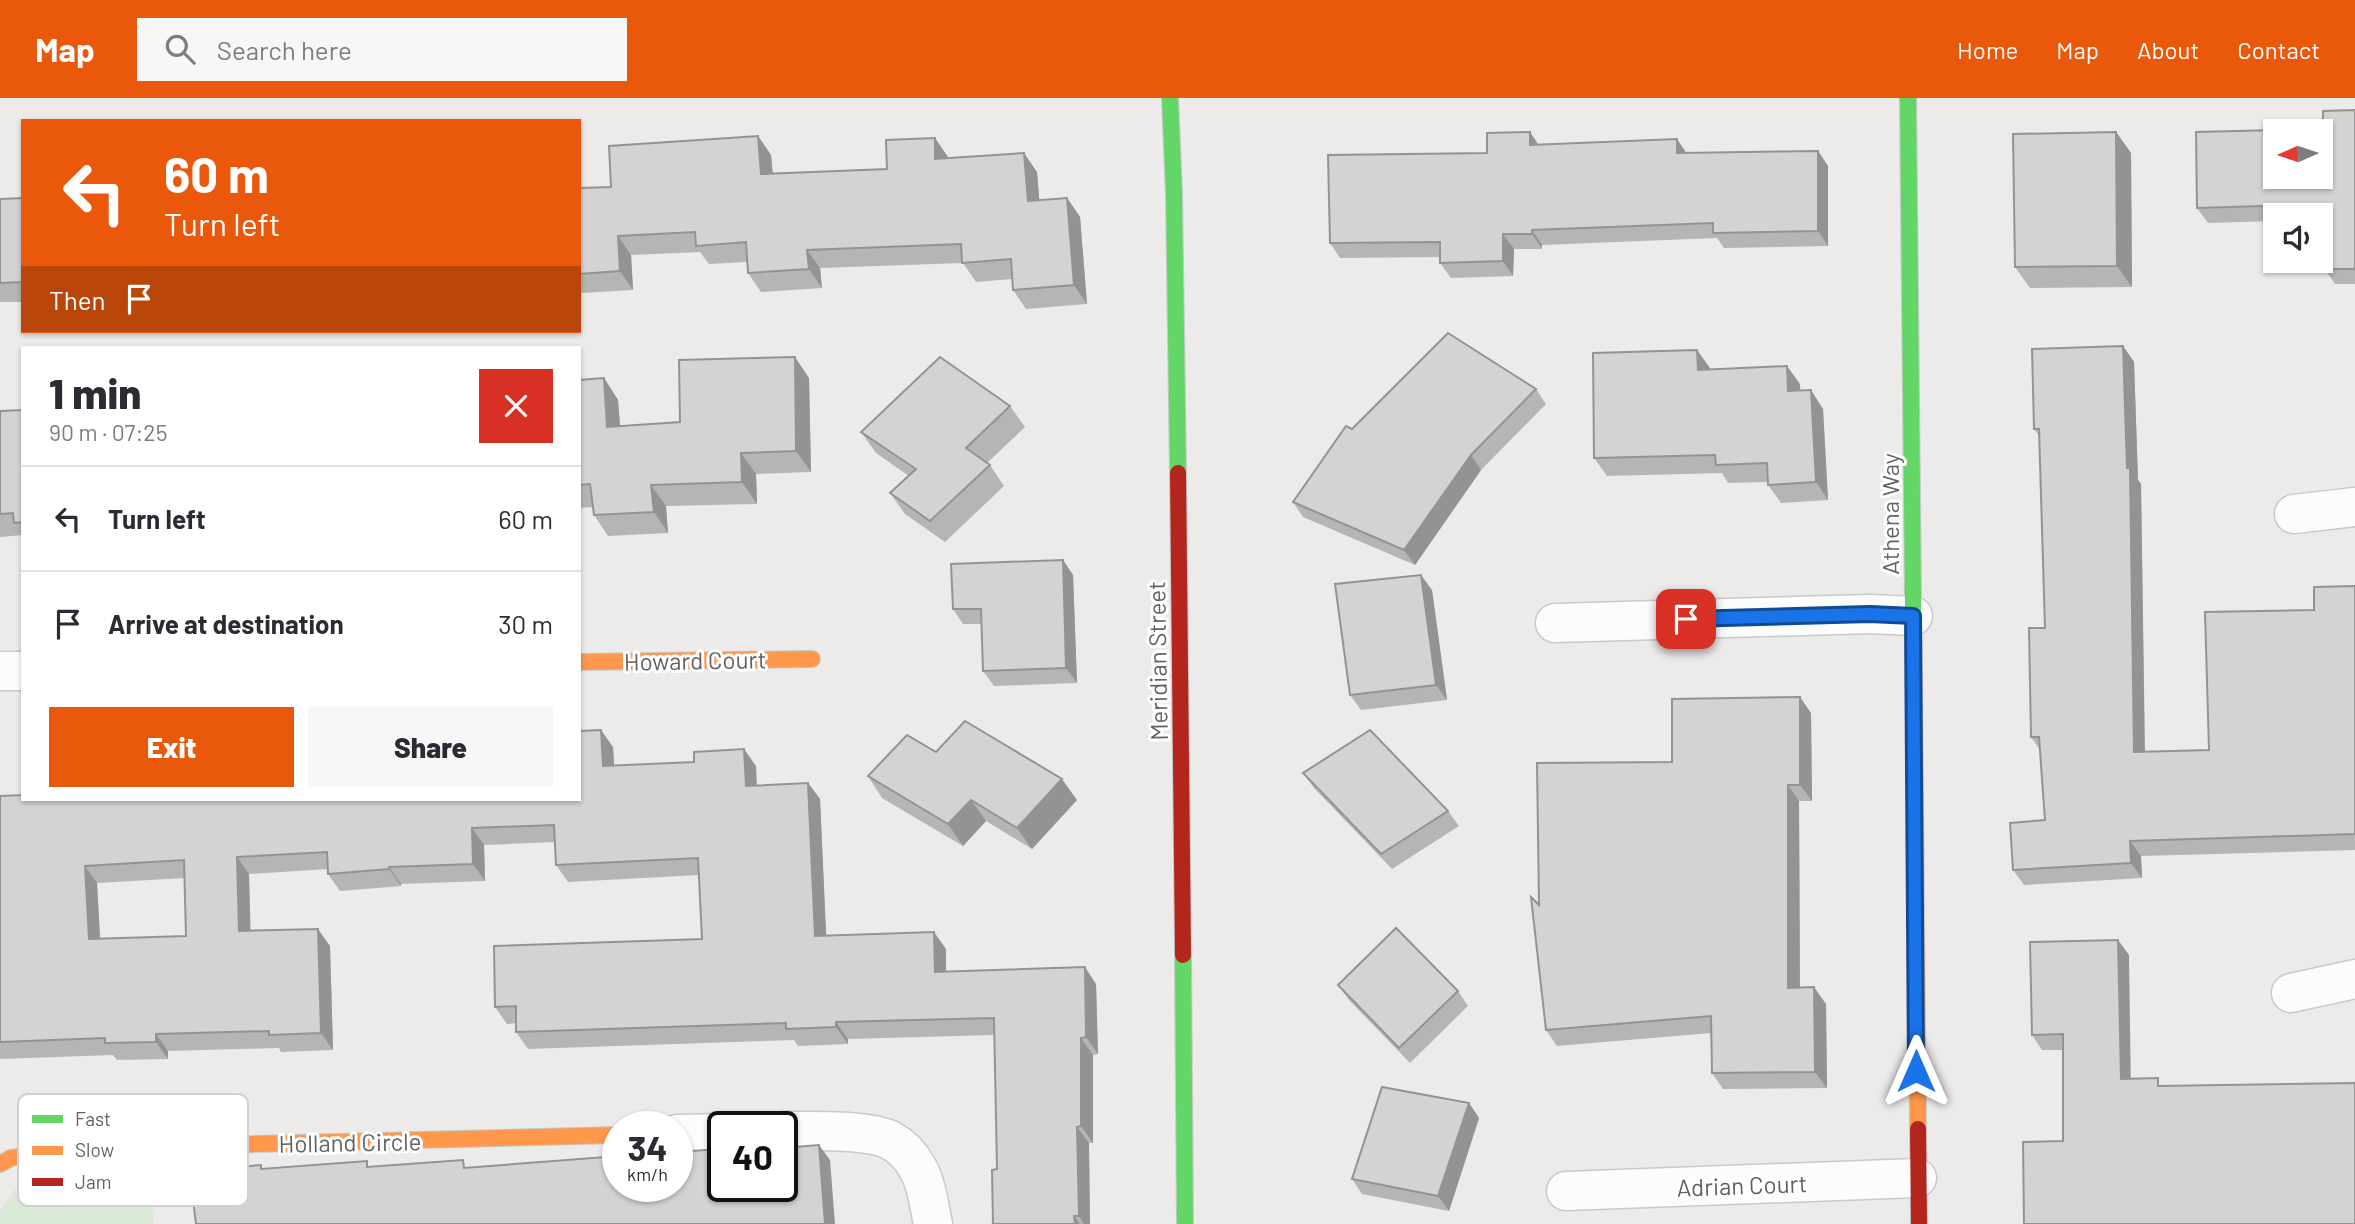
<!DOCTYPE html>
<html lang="en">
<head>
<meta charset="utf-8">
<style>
  :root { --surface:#fff; --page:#f7f7f7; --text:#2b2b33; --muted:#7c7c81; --line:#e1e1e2; --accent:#ea580c }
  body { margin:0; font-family:Barlow,sans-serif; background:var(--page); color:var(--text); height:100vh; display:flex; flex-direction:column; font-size:26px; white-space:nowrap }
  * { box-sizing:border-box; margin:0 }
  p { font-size:23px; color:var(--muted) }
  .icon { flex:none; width:38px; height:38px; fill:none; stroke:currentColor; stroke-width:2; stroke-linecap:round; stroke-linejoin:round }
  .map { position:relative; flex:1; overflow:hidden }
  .side { position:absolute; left:21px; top:248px; width:560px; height:455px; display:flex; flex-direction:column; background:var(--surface); border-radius:0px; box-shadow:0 2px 5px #0004 }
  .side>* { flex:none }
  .banner { position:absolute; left:21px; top:21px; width:560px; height:214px; border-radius:0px; box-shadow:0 2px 5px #0004; background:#ea580c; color:#fff; overflow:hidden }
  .needle { width:46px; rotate:267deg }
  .buttons { position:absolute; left:2263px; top:21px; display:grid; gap:14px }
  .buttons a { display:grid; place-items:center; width:70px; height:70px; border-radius:0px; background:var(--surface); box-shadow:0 2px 5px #0004; font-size:35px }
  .speed { position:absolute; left:602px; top:1013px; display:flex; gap:14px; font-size:35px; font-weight:700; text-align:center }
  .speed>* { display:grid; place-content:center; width:91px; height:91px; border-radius:50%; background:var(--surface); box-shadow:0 2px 5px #0004; line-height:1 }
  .speed small { font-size:18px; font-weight:400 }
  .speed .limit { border:4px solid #111; border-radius:10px; background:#fff; color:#111 }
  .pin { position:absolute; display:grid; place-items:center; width:60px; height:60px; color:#fff; margin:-30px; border-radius:14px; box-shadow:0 4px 10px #0006 }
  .me { position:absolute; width:77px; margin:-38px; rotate:0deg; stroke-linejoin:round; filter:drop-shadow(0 0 5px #0008) }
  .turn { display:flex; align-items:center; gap:24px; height:147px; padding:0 28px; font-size:32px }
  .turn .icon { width:91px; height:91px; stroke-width:2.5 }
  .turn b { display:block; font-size:49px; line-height:60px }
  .then { display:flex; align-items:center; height:66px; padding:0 28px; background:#0003; gap:14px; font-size:26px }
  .round { display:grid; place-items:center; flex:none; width:74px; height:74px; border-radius:0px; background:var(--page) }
  .head { display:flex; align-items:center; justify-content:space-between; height:119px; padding:0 28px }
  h1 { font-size:42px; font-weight:800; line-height:52px }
  .action { display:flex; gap:14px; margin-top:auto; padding:14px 28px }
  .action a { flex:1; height:80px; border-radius:0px; background:var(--accent); color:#fff; font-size:28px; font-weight:800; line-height:80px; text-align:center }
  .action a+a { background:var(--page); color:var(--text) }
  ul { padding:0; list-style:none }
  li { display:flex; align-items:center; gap:21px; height:105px; padding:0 28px; border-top:2px solid var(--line) }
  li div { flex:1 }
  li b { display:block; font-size:26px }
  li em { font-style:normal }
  header { display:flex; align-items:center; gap:42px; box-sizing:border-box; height:98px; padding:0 35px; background:var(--accent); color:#fff }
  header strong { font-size:33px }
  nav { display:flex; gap:38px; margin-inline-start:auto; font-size:24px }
  .search { width:490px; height:63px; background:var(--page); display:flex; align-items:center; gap:18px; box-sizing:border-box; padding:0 24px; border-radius:0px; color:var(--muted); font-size:26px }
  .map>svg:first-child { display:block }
  .green { fill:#dae8d6 }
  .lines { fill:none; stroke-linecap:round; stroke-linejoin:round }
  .street-casing { stroke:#cac9c9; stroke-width:41 }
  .fast-casing { stroke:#c8c8c8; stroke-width:18 }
  .slow-casing { stroke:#c8c8c8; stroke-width:18 }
  .jam-casing { stroke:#c8c8c8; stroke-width:18 }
  .street { stroke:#fcfcfc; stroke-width:38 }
  .fast { stroke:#63d668; stroke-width:16 }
  .slow { stroke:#ff974d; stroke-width:16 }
  .jam { stroke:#b3261e; stroke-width:16 }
  .wall { fill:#b6b5b5; fill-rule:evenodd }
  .shaded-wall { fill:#949393 }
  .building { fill:#d4d2d2; stroke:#949393; stroke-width:2; fill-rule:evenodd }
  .route-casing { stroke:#114b97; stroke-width:18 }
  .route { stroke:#1a73e8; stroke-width:12 }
  .labels { text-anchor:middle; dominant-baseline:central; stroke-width:6; stroke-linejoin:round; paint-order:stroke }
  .street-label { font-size:24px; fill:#5f6366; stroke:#fff }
  .key { fill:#fff; stroke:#cfd0d1; stroke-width:2 }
  .key-label { font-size:19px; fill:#5f6366 }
</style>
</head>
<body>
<header>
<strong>Map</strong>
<div class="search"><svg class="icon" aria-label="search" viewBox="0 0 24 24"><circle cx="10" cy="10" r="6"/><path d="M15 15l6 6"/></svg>Search here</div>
<nav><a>Home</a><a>Map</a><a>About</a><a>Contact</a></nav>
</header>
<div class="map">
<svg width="2355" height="1126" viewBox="0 0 2355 1126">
  <rect width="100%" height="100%" fill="#edebe9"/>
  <polygon class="green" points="152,1080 153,1126 0,1126 0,1113 20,1085"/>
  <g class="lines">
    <g class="street-casing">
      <g id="street">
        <polyline points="2294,416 2355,409"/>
        <polyline points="1555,525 1870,516 1913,518"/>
        <polyline points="0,573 23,573"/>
        <polyline points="2291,895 2355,881"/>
        <path d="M782,1033C810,1033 866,1031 890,1042C901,1048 911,1058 917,1069C927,1086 929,1107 933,1126"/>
        <polyline points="677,1036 723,1035"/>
        <polyline points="1566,1093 1917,1080"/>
      </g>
    </g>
    <g class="fast-casing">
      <g id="fast">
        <polyline points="1170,0 1174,96 1178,375"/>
        <polyline points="1908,0 1914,602"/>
        <polyline points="1183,857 1185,1126"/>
      </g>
    </g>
    <g class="slow-casing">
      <g id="slow">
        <polyline points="579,564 812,561"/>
        <polyline points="1914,602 1918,1031"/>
        <polyline points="0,1066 11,1060 57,1051 618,1037"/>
      </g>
    </g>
    <g class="jam-casing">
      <g id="jam">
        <polyline points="1178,375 1183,857"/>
        <polyline points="1918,1031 1919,1126"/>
      </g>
    </g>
    <use href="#street" class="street"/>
    <use href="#fast" class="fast"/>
    <use href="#slow" class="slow"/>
    <use href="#jam" class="jam"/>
  </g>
  <g class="wall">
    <polygon points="2355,12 2355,186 2335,186 2325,171 2324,121 2320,122 2320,117 2275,117 2275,123 2208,125 2197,110"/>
    <polygon points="2116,34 2131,55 2132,189 2030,190 2015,169"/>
    <polygon points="758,38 771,57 773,75 887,71 935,40 948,60 1037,74 1039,102 1067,100 1080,119 1087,206 1026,211 1013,192 1012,181 976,184 963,165 820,170 822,190 761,194 748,175 747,164 709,166 700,154 631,157 633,192 581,195 579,193 579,90 611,89"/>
    <polygon points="1677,41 1686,55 1818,53 1828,68 1828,148 1724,150 1717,140 1542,147 1542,151 1514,151 1513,178 1451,180 1440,165 1440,159 1340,160 1330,145 1487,55 1538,46"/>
    <polygon points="23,100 23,204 0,204 0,101"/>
    <polygon points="2123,248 2134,264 2138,382 2141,386 2145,654 2209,652 2314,512 2355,488 2355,752 2141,758 2142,780 2024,787 2013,772 2045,722 2040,652 2031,639 2045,530 2040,339 2034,331"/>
    <polygon points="1710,270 1710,272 1800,286 1800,293 1823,311 1828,402 1781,405 1768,387 1768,384 1728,385 1722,375 1607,378 1594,360"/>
    <polygon points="604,280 618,302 620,328 680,324 809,280 811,374 756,376 757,406 666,408 668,435 608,438 594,417 593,409 579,410 579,282"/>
    <polygon points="1536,291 1546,306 1481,372 1415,467 1303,419 1293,404 1352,331"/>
    <polygon points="1010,308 1025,329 987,365 990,367 1004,388 945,444 905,416 890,395 909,378 876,355 861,334"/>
    <polygon points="23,312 23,437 0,439 0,313"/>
    <polygon points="1063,462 1073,477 1077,585 994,588 983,573 981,526 963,526 953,511"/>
    <polygon points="1432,492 1447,602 1361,612 1350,597"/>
    <polygon points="1811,615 1812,703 1799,703 1800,890 1826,906 1827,990 1723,991 1712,975 1711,935 1557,948 1546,932 1539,807 1672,664"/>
    <path d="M613,649L614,667L756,668L757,687L808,685L820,701L826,838L946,851V873L1096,886L1098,956L1093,957V1045H1089L1090,1126H993L997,1071L994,937L848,941V946L798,948L794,942L528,951L516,934V925L507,926L495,909L702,841L699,777L568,784L556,767L555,744L484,747L485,783L401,786V788L340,793L328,776V771L249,776L250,833L330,848L333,952L281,954L279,950L168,953V961L117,962L113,957L0,961V698L579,702ZM185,780L186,838L100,841L97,785Z"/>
    <polygon points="936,654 1077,702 1032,751 986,723 963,748 882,700 868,678"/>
    <polygon points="1303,675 1448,713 1459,728 1392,771 1314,690"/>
    <polygon points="2129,857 2063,1043 2063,952 2042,952 2032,937"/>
    <polygon points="1338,887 1458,893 1468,908 1410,965 1349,902"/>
    <polygon points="1469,1005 1479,1020 1449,1113 1362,1096 1352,1081"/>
  </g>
  <g class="shaded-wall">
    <polygon points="1530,34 1540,49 1530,47"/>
    <polygon points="2116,34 2131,55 2132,189 2117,168"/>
    <polygon points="758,38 771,57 774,94 761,76"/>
    <polygon points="935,40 948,59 948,80 935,61"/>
    <polygon points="1677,41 1687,56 1677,55"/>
    <polygon points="1818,53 1828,68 1828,148 1818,133"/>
    <polygon points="1024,55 1037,74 1041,122 1028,103"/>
    <polygon points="1067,100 1080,119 1087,206 1074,187"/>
    <polygon points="1532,132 1542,147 1542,151 1532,136"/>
    <polygon points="1503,136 1514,151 1513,178 1503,163"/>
    <polygon points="618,138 631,157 633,192 620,173"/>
    <polygon points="807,152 820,170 822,190 809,171"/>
    <polygon points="2123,248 2134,264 2138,382 2141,386 2145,670 2134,654"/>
    <polygon points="1697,252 1710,270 1710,291 1698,272"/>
    <polygon points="795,259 809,280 811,374 796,353"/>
    <polygon points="1787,268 1800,286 1801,311 1788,293"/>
    <polygon points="604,280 618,302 622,350 607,329"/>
    <polygon points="1811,292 1823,311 1828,402 1816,384"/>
    <polygon points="741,355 756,376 757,406 742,384"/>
    <polygon points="1471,357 1481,372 1415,467 1404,452"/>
    <polygon points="651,387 666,408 668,435 654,414"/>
    <polygon points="1063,462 1073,477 1077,585 1066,570"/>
    <polygon points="1421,477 1432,492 1447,602 1436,587"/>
    <polygon points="1800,599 1811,615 1812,703 1800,687"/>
    <polygon points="601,632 613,649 615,684 603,668"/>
    <polygon points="744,651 756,668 757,705 746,688"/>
    <polygon points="1062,681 1077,702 1032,751 1017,730"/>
    <polygon points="808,685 820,701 827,855 815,838"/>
    <polygon points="1788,687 1799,703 1800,906 1788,890"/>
    <polygon points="971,702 986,723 963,748 948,726"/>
    <polygon points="472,730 484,747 485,783 473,766"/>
    <polygon points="2130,743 2141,758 2142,780 2131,765"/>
    <polygon points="237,759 249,776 251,850 239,833"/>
    <polygon points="85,768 97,785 101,858 89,841"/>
    <polygon points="389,769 401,786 401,788 389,771"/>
    <polygon points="318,831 330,848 333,952 321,935"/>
    <polygon points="934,834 946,851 946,891 935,874"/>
    <polygon points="2118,842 2129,857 2131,996 2121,981"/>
    <polygon points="1085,869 1096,886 1098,956 1086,939"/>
    <polygon points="1814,889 1826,906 1827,990 1815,974"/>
    <polygon points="836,924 848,941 848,946 836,929"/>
    <polygon points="156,936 168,953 168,961 156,944"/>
    <polygon points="1081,940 1093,957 1093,1045 1081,1028"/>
    <polygon points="1469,1005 1479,1020 1449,1113 1438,1098"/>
    <polygon points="1077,1029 1089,1045 1090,1126 1084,1126 1079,1118"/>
    <polygon points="819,1047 830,1062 835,1126 825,1126"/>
    <polygon points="1074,1118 1080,1126 1075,1126"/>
  </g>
  <g class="building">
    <path d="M2355,12V171H2325L2324,106L2197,110L2196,34L2323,31V13ZM2275,33H2320V79H2275Z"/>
    <polygon points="1530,34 1530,47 1677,41 1677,55 1818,53 1818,133 1713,135 1713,125 1532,132 1532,136 1503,136 1503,163 1440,165 1440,144 1330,145 1328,57 1487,55 1487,35"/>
    <polygon points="2116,34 2117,168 2015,169 2013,36"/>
    <polygon points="758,38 761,76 887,71 886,42 935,40 935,61 1024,55 1028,103 1067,100 1074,187 1013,192 1011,161 962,165 961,146 807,152 809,171 748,175 746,144 696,148 695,134 618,138 620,173 579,176 579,90 611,89 609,48"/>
    <polygon points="23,100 23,184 0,185 0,101"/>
    <polygon points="1448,235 1536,291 1471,357 1404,452 1293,404 1346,328 1352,331"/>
    <polygon points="2123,248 2127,370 2130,370 2134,654 2209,652 2205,514 2314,512 2314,489 2355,488 2355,736 2130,743 2131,765 2013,772 2010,725 2045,722 2039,639 2031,639 2029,530 2045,530 2039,331 2034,331 2032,251"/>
    <polygon points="1697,252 1698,272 1787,268 1788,293 1811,292 1816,384 1768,387 1767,365 1716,367 1715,357 1594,360 1593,255"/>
    <polygon points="795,259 796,353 741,355 742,384 651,387 654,414 594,417 590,386 579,387 579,282 604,280 607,329 680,324 679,262"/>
    <polygon points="940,259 1010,308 966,350 990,367 930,423 890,395 916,371 861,334"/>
    <polygon points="23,312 23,424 14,425 13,415 0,416 0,313"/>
    <polygon points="1063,462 1066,570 983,573 981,511 953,511 951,466"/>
    <polygon points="1421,477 1436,587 1350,597 1335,486"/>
    <polygon points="1800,599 1800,687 1788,687 1788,890 1814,889 1815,974 1712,975 1711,918 1546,932 1531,799 1539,807 1537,665 1672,664 1672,601"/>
    <polygon points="965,623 1062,681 1017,730 971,702 948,726 868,678 907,637 936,654"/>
    <path d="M601,632L603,668L694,664V654L744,651L746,688L808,685L815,838L934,834L935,874L1085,869L1086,939L1081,940V1028L1077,1029L1079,1118H1074L1075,1126H993L992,1072L997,1071L994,920L836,924V929L786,931V925L516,934V908L495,909L494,848L702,841L698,760L556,767L554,727L472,730L473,766L389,769V771L328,776L327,754L237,759L239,833L318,831L321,935L269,937V933L156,936V944L105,945V940L0,944V698L23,697V702H579V633ZM184,762L186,838L89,841L85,768Z"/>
    <polygon points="1370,632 1448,713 1381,756 1303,675"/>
    <polygon points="1396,830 1458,893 1399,950 1338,887"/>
    <polygon points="2118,842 2121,981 2158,980 2158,988 2355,985 2355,1126 2024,1126 2023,1044 2063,1043 2063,936 2032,937 2030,844"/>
    <polygon points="1382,989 1469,1005 1438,1098 1352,1081"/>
    <polygon points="819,1047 825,1126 196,1126 193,1101 226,1099 224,1070 261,1067 261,1071 367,1063 367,1069 463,1062 464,1070 618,1058 618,1088 677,1088 677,1054 720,1051 720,1054 723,1054 723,1088 782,1088 782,1050"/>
  </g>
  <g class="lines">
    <g class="route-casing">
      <polyline id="route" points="1686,521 1870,516 1913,518 1916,973"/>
    </g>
    <use href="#route" class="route"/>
  </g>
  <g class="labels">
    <g class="street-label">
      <text transform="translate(1889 416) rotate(-90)">Athena Way</text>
      <text transform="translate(695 562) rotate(-1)">Howard Court</text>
      <text transform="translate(1157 563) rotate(-91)">Meridian Street</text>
      <text transform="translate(350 1044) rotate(-1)">Holland Circle</text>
      <text transform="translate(1742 1087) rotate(-2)">Adrian Court</text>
    </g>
  </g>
  <rect x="18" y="996" width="230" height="112" rx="10" class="key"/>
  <rect x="32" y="1017" width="31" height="8" fill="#63d668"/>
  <rect x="32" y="1048" width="31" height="9" fill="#ff974d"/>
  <rect x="32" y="1080" width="31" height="8" fill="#b3261e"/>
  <g class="key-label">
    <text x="75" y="1028">Fast</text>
    <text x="75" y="1059">Slow</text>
    <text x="75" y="1091">Jam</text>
  </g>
</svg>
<div class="buttons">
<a><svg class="needle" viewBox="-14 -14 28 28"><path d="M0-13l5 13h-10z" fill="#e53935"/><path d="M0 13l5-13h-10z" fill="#7c7c81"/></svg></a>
<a><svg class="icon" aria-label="sound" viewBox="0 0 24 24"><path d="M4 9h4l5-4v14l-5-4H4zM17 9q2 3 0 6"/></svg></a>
</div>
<div class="speed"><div>34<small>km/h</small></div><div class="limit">40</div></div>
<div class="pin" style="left:1686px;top:521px;background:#d93025"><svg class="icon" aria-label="arrive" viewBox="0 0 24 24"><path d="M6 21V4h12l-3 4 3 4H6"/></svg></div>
<svg class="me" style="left:1916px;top:973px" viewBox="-20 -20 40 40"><path d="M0-17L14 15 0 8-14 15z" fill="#1a73e8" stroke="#fff" stroke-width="4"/></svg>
<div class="banner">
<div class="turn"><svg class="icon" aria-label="left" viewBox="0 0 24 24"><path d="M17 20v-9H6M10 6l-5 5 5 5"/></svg><div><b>60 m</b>Turn left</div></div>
<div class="then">Then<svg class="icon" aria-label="arrive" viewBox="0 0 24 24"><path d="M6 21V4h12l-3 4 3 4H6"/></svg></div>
</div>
<section class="side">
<div class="head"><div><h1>1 min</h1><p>90 m · 07:25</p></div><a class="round" style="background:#d93025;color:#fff"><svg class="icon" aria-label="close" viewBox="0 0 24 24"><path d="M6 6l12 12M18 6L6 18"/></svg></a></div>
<ul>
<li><svg class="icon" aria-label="left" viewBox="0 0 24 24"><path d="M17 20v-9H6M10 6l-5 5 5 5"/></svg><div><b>Turn left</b></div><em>60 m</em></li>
<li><svg class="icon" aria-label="arrive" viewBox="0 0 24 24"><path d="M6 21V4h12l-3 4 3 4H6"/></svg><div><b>Arrive at destination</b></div><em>30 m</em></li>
</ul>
<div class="action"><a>Exit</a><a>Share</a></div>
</section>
</div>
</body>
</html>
